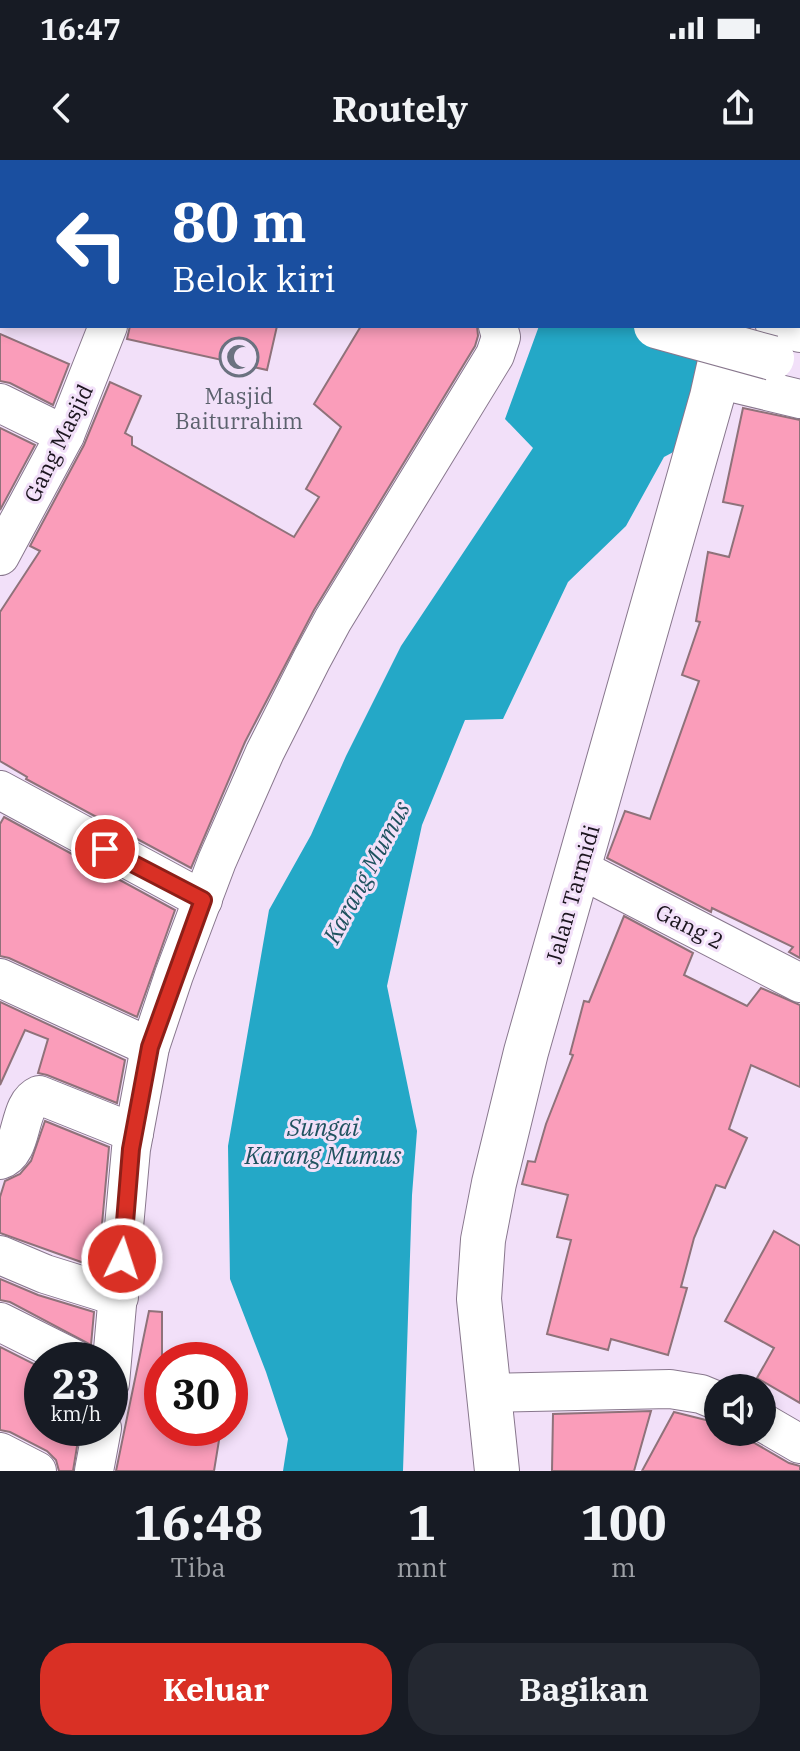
<!DOCTYPE html>
<html lang="id">
<head>
<meta charset="utf-8">
<style>
  :root { --surface:#171b24; --page:#242831; --text:#f1f3f6; --muted:#9ea1a6; --accent:#d93025 }
  body { margin:0; font-family:"IBM Plex Serif",serif; background:var(--page); color:var(--text); height:100vh; display:flex; flex-direction:column; font-size:30px; white-space:nowrap }
  * { box-sizing:border-box; margin:0 }
  p { font-size:26px; color:var(--muted) }
  .icon { flex:none; width:44px; height:44px; fill:none; stroke:currentColor; stroke-width:2; stroke-linecap:round; stroke-linejoin:round }
  .map { position:relative; height:1311px; overflow:hidden }
  .details { display:flex; flex-direction:column; background:var(--surface); flex:1 }
  .details>* { flex:none }
  .hud { position:absolute; left:0px; top:0px; width:800px; height:168px; box-shadow:0 4px 12px #0003; background:#1a4fa0; color:#fff; overflow:hidden }
  .tools { position:absolute; left:704px; top:1214px; display:grid; gap:16px }
  .tools a { display:grid; place-items:center; width:72px; height:72px; border-radius:50%; background:var(--surface); box-shadow:0 4px 12px #0003; font-size:40px }
  .speed { position:absolute; left:24px; top:1182px; display:flex; gap:16px; font-size:40px; font-weight:700; text-align:center }
  .speed>* { display:grid; place-content:center; width:104px; height:104px; border-radius:50%; background:var(--surface); box-shadow:0 4px 12px #0003; line-height:1 }
  .speed small { font-size:20px; font-weight:400 }
  .speed .limit { border:12px solid #d22; background:#fff; color:#111 }
  .pin { position:absolute; display:grid; place-items:center; width:68px; height:68px; color:#fff; margin:-34px; border:4px solid #fff; border-radius:50%; box-shadow:0 2px 8px #0007 }
  .me { position:absolute; width:88px; margin:-44px; rotate:4deg; stroke-linejoin:round; filter:drop-shadow(0 0 6px #0008) }
  .turn { display:flex; align-items:center; gap:28px; height:168px; padding:0 40px; font-size:36px }
  .turn .icon { width:104px; height:104px; stroke-width:2.5 }
  .turn b { display:block; font-size:56px; line-height:68px }
  .eta { display:flex; justify-content:space-evenly; align-items:center; height:136px; text-align:center }
  .eta b { font-size:48px; font-weight:800; line-height:56px }
  .cta { display:flex; gap:16px; margin-top:auto; padding:16px 40px }
  .cta a { flex:1; height:92px; border-radius:32px; background:var(--accent); color:#fff; font-size:32px; font-weight:800; line-height:92px; text-align:center }
  .cta a+a { background:var(--page); color:var(--text) }
  .status { display:flex; justify-content:space-between; align-items:center; height:56px; padding:0 40px; background:var(--surface); direction:ltr }
  .status svg { height:22px; fill:currentColor }
  header { display:flex; justify-content:space-between; align-items:center; height:104px; padding:0 40px; background:var(--surface); font-size:36px; font-weight:800 }
  .map>svg:first-child { display:block }
  .water { fill:#24a8c7 }
  .building { fill:#fa9dba; stroke:#8f727a; stroke-width:2 }
  .lines { fill:none; stroke-linecap:round; stroke-linejoin:round }
  .minor-casing { stroke:#88778d; stroke-width:40 }
  .tertiary-casing { stroke:#88778d; stroke-width:46 }
  .minor { stroke:#fff; stroke-width:38 }
  .tertiary { stroke:#fff; stroke-width:44 }
  .tertiary-bridge-casing { stroke:#88778d; stroke-width:46; stroke-linecap:butt }
  .tertiary-bridge { stroke:#fff; stroke-width:44 }
  .route-casing { stroke:#8d1f18; stroke-width:20 }
  .route { stroke:#d93025; stroke-width:14 }
  .labels { text-anchor:middle; dominant-baseline:central; stroke-width:6; stroke-linejoin:round; paint-order:stroke }
  .worship-label { font-size:22px; fill:#5b616d; stroke:#f2e0f9 }
  .street-label { font-size:22px; fill:#1b151e; stroke:#f2e0f9 }
  .water-label { font-size:24px; font-style:italic; fill:#1f525f; stroke:#f2e0f9 }
</style>
</head>
<body>
<div class="status"><b>16:47</b><svg viewBox="0 0 49 12"><path d="M0 12V9h3v3zM5 12V6h3v6zM10 12V3h3v9zM15 12V0h3v12zM26 1h20v11H26zM47 4h2v5h-2z"/></svg></div>
<header><svg class="icon" aria-label="back" viewBox="0 0 24 24"><path d="M15 5l-7 7 7 7"/></svg>Routely<svg class="icon" aria-label="share" viewBox="0 0 24 24"><path d="M12 15V3M7 8l5-5 5 5M5 13v7h14v-7"/></svg></header>
<div class="map">
<svg width="800" height="1311" viewBox="0 0 800 1311">
  <rect width="100%" height="100%" fill="#f2e0f9"/>
  <polygon class="water" points="539,166 720,166 694,281 664,297 626,366 568,422 503,559 465,560 422,665 387,826 417,971 412,1035 403,1311 283,1311 288,1279 266,1212 230,1119 228,986 269,750 311,675 346,596 401,486 533,288 505,259"/>
  <g class="building">
    <polygon points="130,166 277,166 267,210 127,179"/>
    <polygon points="361,166 477,166 478,176 475,186 314,450 245,582 191,708 26,619 27,617 0,601 0,452 40,391 30,386 84,285 110,222 141,236 125,273 132,277 132,285 294,377 319,337 306,329 341,267 314,244"/>
    <polygon points="0,174 69,204 53,245 10,223 0,221"/>
    <polygon points="743,248 800,260 800,798 789,792 793,787 712,748 711,752 607,698 625,651 650,659 699,521 682,515 700,462 696,461 708,392 729,397 743,346 723,342"/>
    <polygon points="0,268 35,285 0,350"/>
    <polygon points="4,657 175,750 137,857 9,798 0,796 0,664"/>
    <polygon points="624,756 693,793 684,815 747,846 761,828 800,845 800,927 751,905 729,969 747,978 725,1028 716,1025 694,1078 681,1127 687,1128 668,1195 611,1179 608,1190 547,1174 571,1080 557,1077 568,1035 522,1024 528,1001 535,1002 546,964 573,895 570,894 584,841 589,842"/>
    <polygon points="0,842 125,900 117,943 47,915 38,913 48,879 25,870 0,925"/>
    <polygon points="45,961 109,987 98,1108 0,1073 0,1037 5,1021 20,1014 31,1001"/>
    <polygon points="774,1071 800,1086 800,1243 757,1218 774,1188 725,1161"/>
    <polygon points="0,1119 38,1135 94,1152 91,1185 10,1142 0,1140"/>
    <polygon points="149,1151 162,1152 162,1268 221,1268 214,1311 116,1311"/>
    <polygon points="0,1187 42,1208 42,1268 80,1268 73,1311 59,1311 56,1300 47,1291 10,1272 0,1270"/>
    <polygon points="651,1251 634,1311 552,1311 553,1254"/>
    <polygon points="674,1252 718,1263 718,1272 743,1272 751,1281 789,1303 800,1306 800,1311 642,1311"/>
  </g>
  <g class="lines">
    <g class="minor-casing">
      <g id="minor">
        <polyline points="48,2 50,0"/>
        <polyline points="185,2 187,0"/>
        <polyline points="775,166 800,173"/>
        <polyline points="717,219 800,239"/>
        <polyline points="0,243 65,275"/>
        <polyline points="0,396 65,275 108,166"/>
        <polyline points="0,630 203,740"/>
        <polyline points="580,709 800,823"/>
        <polyline points="0,818 150,887"/>
        <path d="M0,1000C25,992 16,945 39,935L134,973"/>
        <polyline points="0,1095 45,1114 119,1137"/>
        <polyline points="0,1162 76,1200"/>
        <polyline points="110,1223 131,989 150,887 174,815 217,701 265,592 312,499 333,460 495,195 501,177 498,166"/>
        <polyline points="488,1233 670,1229 701,1234 718,1241"/>
        <polyline points="762,1262 800,1284"/>
        <polyline points="0,1292 37,1311"/>
        <polyline points="94,1311 102,1268"/>
      </g>
    </g>
    <g class="tertiary-casing">
      <g id="tertiary">
        <polyline points="284,0 286,2"/>
        <polyline points="747,2 747,0"/>
        <polyline points="497,1311 479,1139 483,1080 494,1023 526,892 712,237 728,166"/>
      </g>
    </g>
    <use href="#minor" class="minor"/>
    <use href="#tertiary" class="tertiary"/>
    <g class="tertiary-bridge-casing">
      <polyline id="tertiary-bridge" points="656,166 772,198"/>
    </g>
    <use href="#tertiary-bridge" class="tertiary-bridge"/>
  </g>
  <g class="lines">
    <g class="route-casing">
      <polyline id="route" points="105,689 203,740 150,887 131,989 122,1099"/>
    </g>
    <use href="#route" class="route"/>
  </g>
  <defs>
    <g id="mosque-ring" transform="scale(2)"><circle r="9.5" fill="#f2e0f9" stroke="#6b7280" stroke-width="1.5"/><path d="M3.5-4.9A6 6 0 1 0 3.5 4.9A5 5 0 1 1 3.5-4.9Z" fill="#6b7280"/></g>
  </defs>
  <g fill-rule="evenodd">
    <use href="#mosque-ring" x="239" y="197"/>
  </g>
  <g class="labels">
    <g class="worship-label">
      <text x="239" y="235">Masjid<tspan x="239" dy="25">Baiturrahim</tspan></text>
    </g>
    <g class="street-label">
      <text transform="translate(58 283) rotate(-64)">Gang Masjid</text>
      <text transform="translate(572 734) rotate(-74)">Jalan Tarmidi</text>
      <text transform="translate(690 766) rotate(27)">Gang 2</text>
    </g>
    <g class="water-label">
      <text transform="translate(366 712) rotate(-62)">Karang Mumus</text>
      <text x="323" y="967">Sungai<tspan x="323" dy="28">Karang Mumus</tspan></text>
    </g>
  </g>
</svg>
<div class="tools">
<a><svg class="icon" aria-label="sound" viewBox="0 0 24 24"><path d="M4 9h4l5-4v14l-5-4H4zM17 9q2 3 0 6"/></svg></a>
</div>
<div class="speed"><div>23<small>km/h</small></div><div class="limit">30</div></div>
<div class="pin" style="left:105px;top:689px;background:#d93025"><svg class="icon" aria-label="arrive" viewBox="0 0 24 24"><path d="M6 21V4h12l-3 4 3 4H6"/></svg></div>
<svg class="me" style="left:122px;top:1099px" viewBox="-20 -20 40 40"><circle r="17" fill="#d93025" stroke="#fff" stroke-width="3"/><path d="M0-11L8 9 0 5-8 9z" fill="#fff"/></svg>
<div class="hud">
<div class="turn"><svg class="icon" aria-label="left" viewBox="0 0 24 24"><path d="M17 20v-9H6M10 6l-5 5 5 5"/></svg><div><b>80 m</b>Belok kiri</div></div>
</div>
</div>
<section class="details">
<div class="eta">
<div><b>16:48</b><p>Tiba</p></div>
<div><b>1</b><p>mnt</p></div>
<div><b>100</b><p>m</p></div>
</div>
<div class="cta"><a>Keluar</a><a>Bagikan</a></div>
</section>
</body>
</html>
